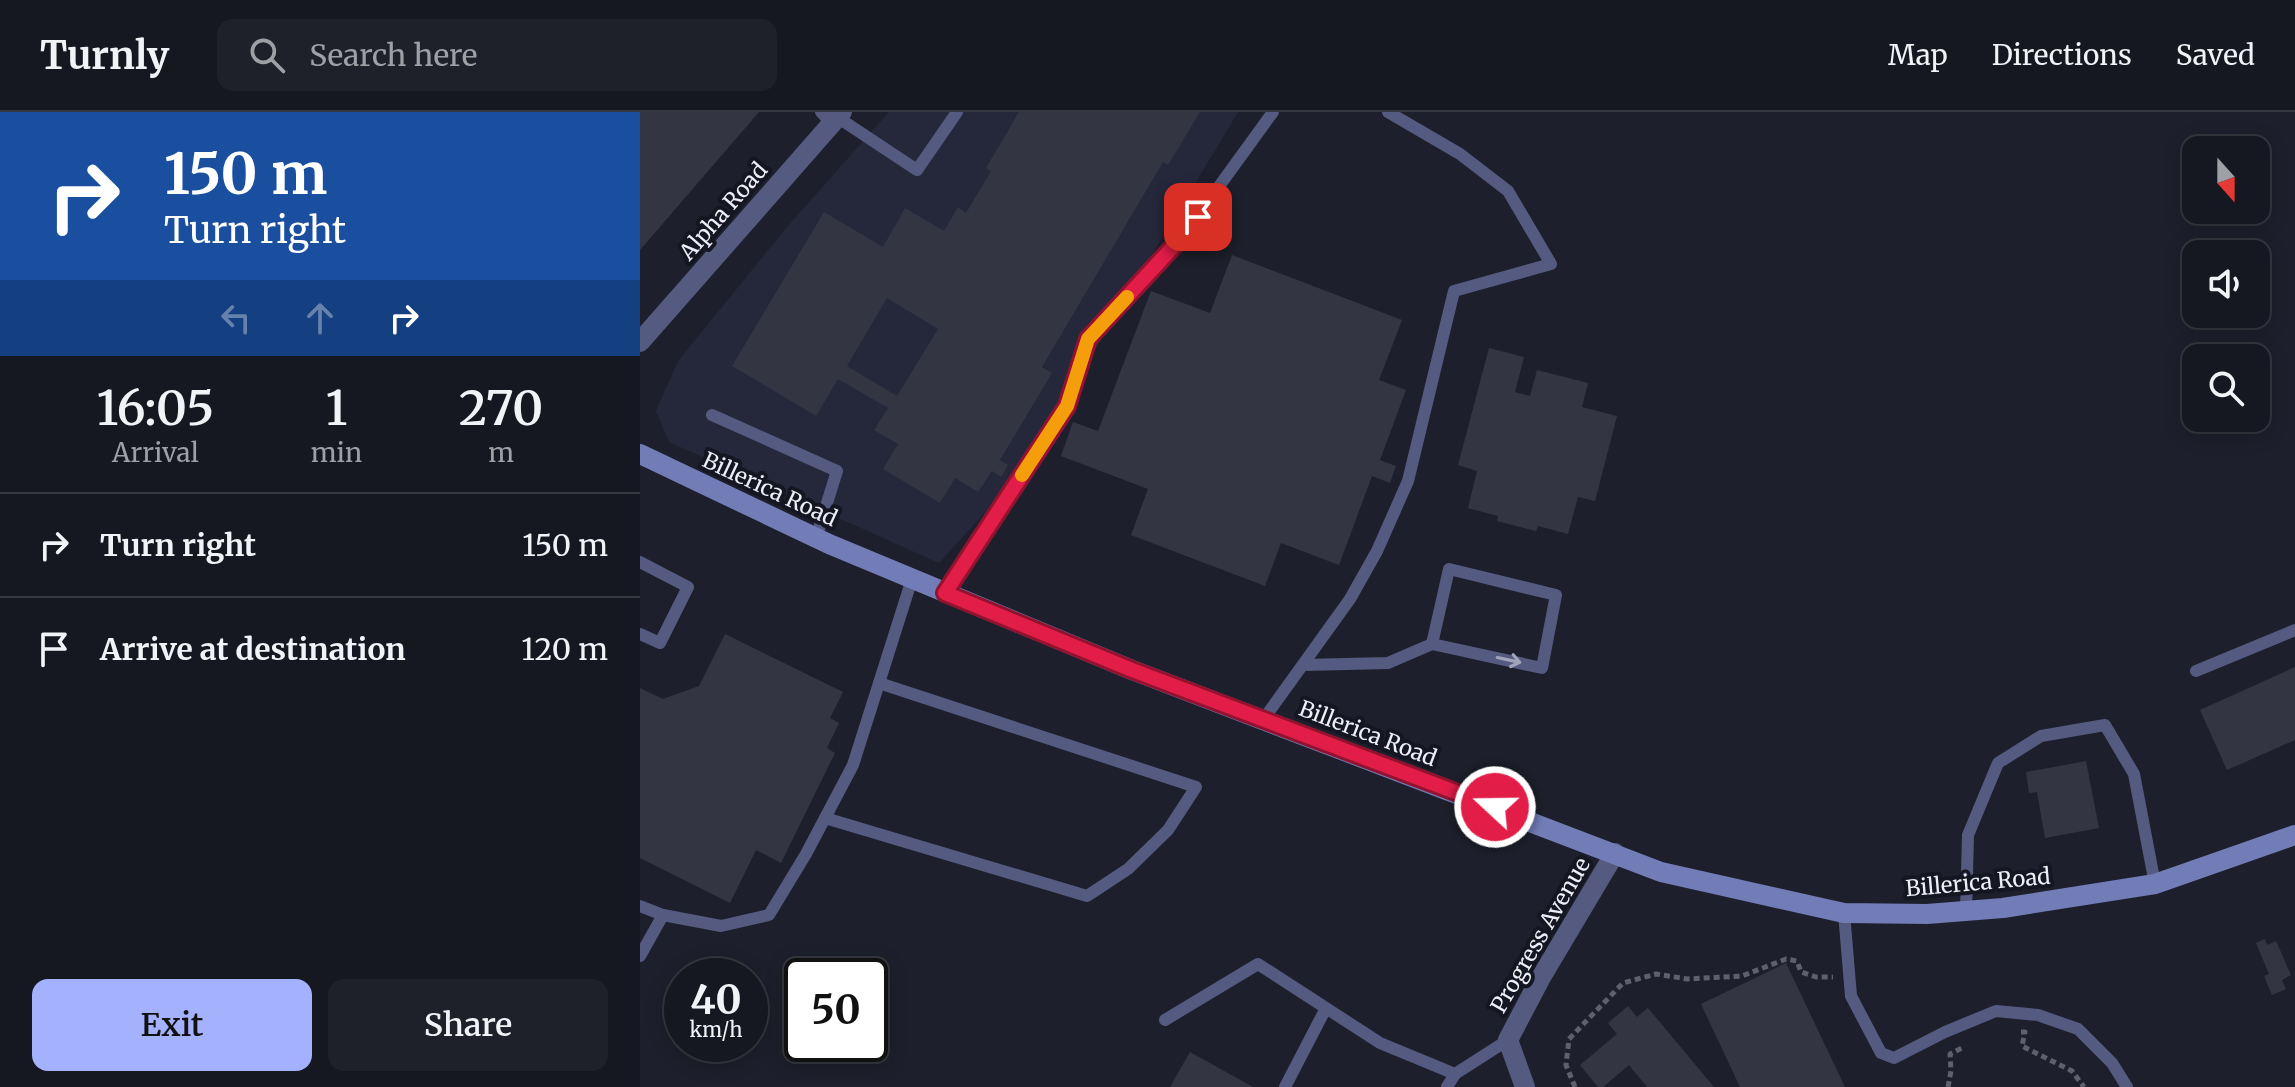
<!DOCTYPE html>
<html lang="en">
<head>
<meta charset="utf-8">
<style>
  :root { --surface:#161821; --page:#1f212a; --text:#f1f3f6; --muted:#9ea0a5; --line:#35373f; --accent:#a4b1fc }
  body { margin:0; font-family:Merriweather,serif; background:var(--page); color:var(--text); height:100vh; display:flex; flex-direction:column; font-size:30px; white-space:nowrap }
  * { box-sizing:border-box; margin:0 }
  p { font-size:26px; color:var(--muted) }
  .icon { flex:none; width:44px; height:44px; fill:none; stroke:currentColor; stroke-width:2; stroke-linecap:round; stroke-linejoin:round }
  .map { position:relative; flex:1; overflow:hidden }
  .side { display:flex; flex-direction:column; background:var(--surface); width:640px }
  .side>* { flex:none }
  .hud { background:#1a4fa0; color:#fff; overflow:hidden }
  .needle { width:52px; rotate:159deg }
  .tools { position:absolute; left:1542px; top:24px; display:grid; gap:16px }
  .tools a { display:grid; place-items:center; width:88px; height:88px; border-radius:16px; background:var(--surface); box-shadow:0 4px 20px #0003,0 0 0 2px var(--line); font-size:40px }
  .speed { position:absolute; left:24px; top:846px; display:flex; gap:16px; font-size:40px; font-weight:700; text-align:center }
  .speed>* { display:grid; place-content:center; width:104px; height:104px; border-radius:50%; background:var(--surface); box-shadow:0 4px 20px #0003,0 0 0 2px var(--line); line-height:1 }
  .speed small { font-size:20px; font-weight:400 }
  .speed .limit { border:4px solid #111; border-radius:12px; background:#fff; color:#111 }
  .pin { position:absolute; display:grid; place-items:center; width:68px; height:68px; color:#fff; margin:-34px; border-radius:16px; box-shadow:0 4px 12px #0006 }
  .me { position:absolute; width:88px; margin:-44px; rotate:291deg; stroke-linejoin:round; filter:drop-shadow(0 0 6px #0008) }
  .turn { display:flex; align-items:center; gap:28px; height:168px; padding:0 32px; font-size:36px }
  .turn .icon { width:104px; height:104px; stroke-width:2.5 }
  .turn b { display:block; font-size:56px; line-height:68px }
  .lanes { display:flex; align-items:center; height:76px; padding:0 32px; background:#0003; justify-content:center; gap:40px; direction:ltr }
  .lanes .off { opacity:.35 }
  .eta { display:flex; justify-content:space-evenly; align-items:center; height:136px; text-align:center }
  .eta b { font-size:48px; font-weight:600; line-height:56px }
  .cta { display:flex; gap:16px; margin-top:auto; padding:16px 32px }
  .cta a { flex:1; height:92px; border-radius:16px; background:var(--accent); color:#111; font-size:32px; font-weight:600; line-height:92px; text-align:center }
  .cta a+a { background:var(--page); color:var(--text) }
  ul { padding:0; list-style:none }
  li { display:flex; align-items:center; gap:24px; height:104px; padding:0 32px; border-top:2px solid var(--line) }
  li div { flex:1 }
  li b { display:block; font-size:30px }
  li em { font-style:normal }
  header { display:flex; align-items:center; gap:48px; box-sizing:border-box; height:112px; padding:0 40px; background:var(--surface); border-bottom:2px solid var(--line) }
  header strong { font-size:38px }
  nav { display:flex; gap:44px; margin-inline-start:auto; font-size:28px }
  .search { width:560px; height:72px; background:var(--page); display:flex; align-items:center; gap:20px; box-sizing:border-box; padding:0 28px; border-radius:16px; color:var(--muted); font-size:30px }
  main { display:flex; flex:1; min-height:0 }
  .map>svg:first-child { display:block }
  .built { fill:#25283b }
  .building { fill:#333543; fill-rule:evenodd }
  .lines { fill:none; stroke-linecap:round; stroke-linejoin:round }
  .path { stroke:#5e616c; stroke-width:5; stroke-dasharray:6 4; stroke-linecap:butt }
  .lane { stroke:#555b80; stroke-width:12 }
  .street { stroke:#555b80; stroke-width:20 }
  .secondary { stroke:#727cb7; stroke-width:20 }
  .oneway { stroke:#a1a5bc }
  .route-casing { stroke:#92132f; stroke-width:20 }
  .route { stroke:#e11d48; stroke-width:14 }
  .slow { stroke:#f59e0b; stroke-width:14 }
  .labels { text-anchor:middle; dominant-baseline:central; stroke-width:8; stroke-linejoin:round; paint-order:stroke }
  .street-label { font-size:22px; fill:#edeff8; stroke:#141622 }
</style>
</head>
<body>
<header>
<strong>Turnly</strong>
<div class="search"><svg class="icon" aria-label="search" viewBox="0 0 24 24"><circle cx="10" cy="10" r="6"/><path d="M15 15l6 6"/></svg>Search here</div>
<nav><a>Map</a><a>Directions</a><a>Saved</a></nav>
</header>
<main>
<section class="side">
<div class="hud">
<div class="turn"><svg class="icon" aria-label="right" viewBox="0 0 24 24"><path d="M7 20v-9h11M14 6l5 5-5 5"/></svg><div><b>150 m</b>Turn right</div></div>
<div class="lanes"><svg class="icon off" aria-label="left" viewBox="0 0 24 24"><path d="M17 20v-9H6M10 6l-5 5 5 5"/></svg><svg class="icon off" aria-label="ahead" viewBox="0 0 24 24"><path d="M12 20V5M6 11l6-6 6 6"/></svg><svg class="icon" aria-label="right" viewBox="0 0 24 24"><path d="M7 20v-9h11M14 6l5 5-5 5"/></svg></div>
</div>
<div class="eta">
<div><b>16:05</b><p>Arrival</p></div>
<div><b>1</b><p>min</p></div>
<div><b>270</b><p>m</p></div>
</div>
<ul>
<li><svg class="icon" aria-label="right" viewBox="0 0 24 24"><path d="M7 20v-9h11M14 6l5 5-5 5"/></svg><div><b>Turn right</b></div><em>150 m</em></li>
<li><svg class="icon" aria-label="arrive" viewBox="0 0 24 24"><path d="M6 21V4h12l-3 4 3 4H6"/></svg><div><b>Arrive at destination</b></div><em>120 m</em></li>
</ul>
<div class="cta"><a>Exit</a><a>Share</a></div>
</section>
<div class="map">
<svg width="1655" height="975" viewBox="0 0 1655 975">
  <rect width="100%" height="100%" fill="#1d202c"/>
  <polygon class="built" points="249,0 598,0 381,361 299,451 29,330 16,299 38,249 147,115"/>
  <g class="building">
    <polygon points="0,0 119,0 0,138"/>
    <path d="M379,0H560L528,53L523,50L402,255L412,261L360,348L368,353L361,365L352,359L338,380L315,366L300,391L243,357L258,332L234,318L248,296L198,267L176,304L92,254L184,100L243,135L265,96L304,119L318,95L326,101L351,59L346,56ZM247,186L298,217L257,284L207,254Z"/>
    <polygon points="592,143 762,208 739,268 766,278 740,348 756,354 750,371 732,364 699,453 641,431 625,474 491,423 508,377 421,344 433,310 458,319 511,179 570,201"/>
    <polygon points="849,236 884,245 875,280 890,284 897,258 948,271 942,295 977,304 955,389 938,385 928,422 898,414 896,419 857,409 858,404 828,396 837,359 818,353"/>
    <polygon points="85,522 203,580 190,606 199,611 187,636 195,641 141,751 116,738 90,791 0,746 0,576 23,587 59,574"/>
    <polygon points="1655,555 1655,628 1587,658 1560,598"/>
    <polygon points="1446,649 1459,716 1405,726 1397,680 1389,681 1386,660"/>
    <polygon points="1625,827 1627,833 1636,829 1651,863 1642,868 1646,877 1632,883 1624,864 1629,862 1616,831"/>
    <polygon points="1146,851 1205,975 1100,975 1061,892"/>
    <polygon points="988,894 997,905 1008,896 1074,975 1007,975 989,953 963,975 958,975 940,953 977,922 968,911"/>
    <polygon points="550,940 613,975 530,975"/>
  </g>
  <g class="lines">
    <g class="path">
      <polyline points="1381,920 1385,920 1382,934 1432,959 1444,975"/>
      <polyline points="935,975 926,953 929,927 983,871 1016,862 1047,867 1102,864 1146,847 1157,849 1161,860 1176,865 1193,865"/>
      <polyline points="1308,975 1311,959 1310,942 1322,936"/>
    </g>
    <g class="lane">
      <polyline points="181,0 192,12"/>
      <polyline points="197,5 277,58 317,0"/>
      <polyline points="72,303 197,359 176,426"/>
      <polyline points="0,450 48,475 20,531 0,522"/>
      <polyline points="305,481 427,294 448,227 543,124 633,0"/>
      <polyline points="664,553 748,551 792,532 902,556 916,483 809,457 792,532"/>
      <polyline points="1556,559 1655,518"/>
      <polyline points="623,608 710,487 737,439 768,369 814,179 911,152 868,79 820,42 748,0"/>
      <polyline points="185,706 447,784 488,757 528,718 556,675 239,571"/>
      <polyline points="0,794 23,803"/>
      <polyline points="1326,799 1328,723 1358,651 1401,624 1465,613 1494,662 1515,772"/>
      <polyline points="1204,801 1211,884 1241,941 1254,946 1305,920 1356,899 1398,903 1438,917 1472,951 1487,975"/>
      <polyline points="0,844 23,803 81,814 129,803 166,742 213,653 272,467"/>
      <polyline points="525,908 618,852 740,931 815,962"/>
      <polyline points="645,975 685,898"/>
      <polyline points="807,975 815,962 868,928"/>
    </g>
    <g class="street">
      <polyline points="0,230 202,0"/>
      <polyline points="885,975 868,928 900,867 975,741"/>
    </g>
    <polyline class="secondary" points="0,342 189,432 492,558 1021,760 1204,801 1287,802 1363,796 1515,772 1655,723"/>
  </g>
  <defs><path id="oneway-shaft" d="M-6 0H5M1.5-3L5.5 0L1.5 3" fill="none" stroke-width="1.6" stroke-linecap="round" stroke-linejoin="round" transform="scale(2)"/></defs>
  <use class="oneway" href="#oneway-shaft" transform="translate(869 548) rotate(12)"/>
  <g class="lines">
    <g class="route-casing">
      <polyline id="route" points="558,105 543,124 448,227 427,294 305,481 492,558 855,695"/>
    </g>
    <use href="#route" class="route"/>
    <polyline class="slow" points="382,363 427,294 448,227 487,185"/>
  </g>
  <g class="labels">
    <g class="street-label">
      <text transform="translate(83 99) rotate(-49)">Alpha Road</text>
      <text transform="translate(130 377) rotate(25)">Billerica Road</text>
      <text transform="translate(728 621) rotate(21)">Billerica Road</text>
      <text transform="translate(1338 770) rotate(-5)">Billerica Road</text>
      <text transform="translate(900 823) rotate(-60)">Progress Avenue</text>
    </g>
  </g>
</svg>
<div class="tools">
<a><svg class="needle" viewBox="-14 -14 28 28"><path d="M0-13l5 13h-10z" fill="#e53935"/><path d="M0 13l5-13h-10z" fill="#9ea0a5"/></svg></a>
<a><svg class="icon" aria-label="sound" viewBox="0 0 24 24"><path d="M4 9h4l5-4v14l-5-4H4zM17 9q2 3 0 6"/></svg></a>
<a><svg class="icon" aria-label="search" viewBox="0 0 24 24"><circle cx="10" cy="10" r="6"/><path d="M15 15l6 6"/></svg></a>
</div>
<div class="speed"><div>40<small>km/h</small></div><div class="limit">50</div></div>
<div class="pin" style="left:558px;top:105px;background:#d93025"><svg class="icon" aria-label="arrive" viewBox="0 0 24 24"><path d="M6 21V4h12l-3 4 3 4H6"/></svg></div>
<svg class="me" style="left:855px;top:695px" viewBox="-20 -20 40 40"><circle r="17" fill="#e11d48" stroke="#fff" stroke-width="3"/><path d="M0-11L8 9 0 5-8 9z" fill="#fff"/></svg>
</div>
</main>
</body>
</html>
